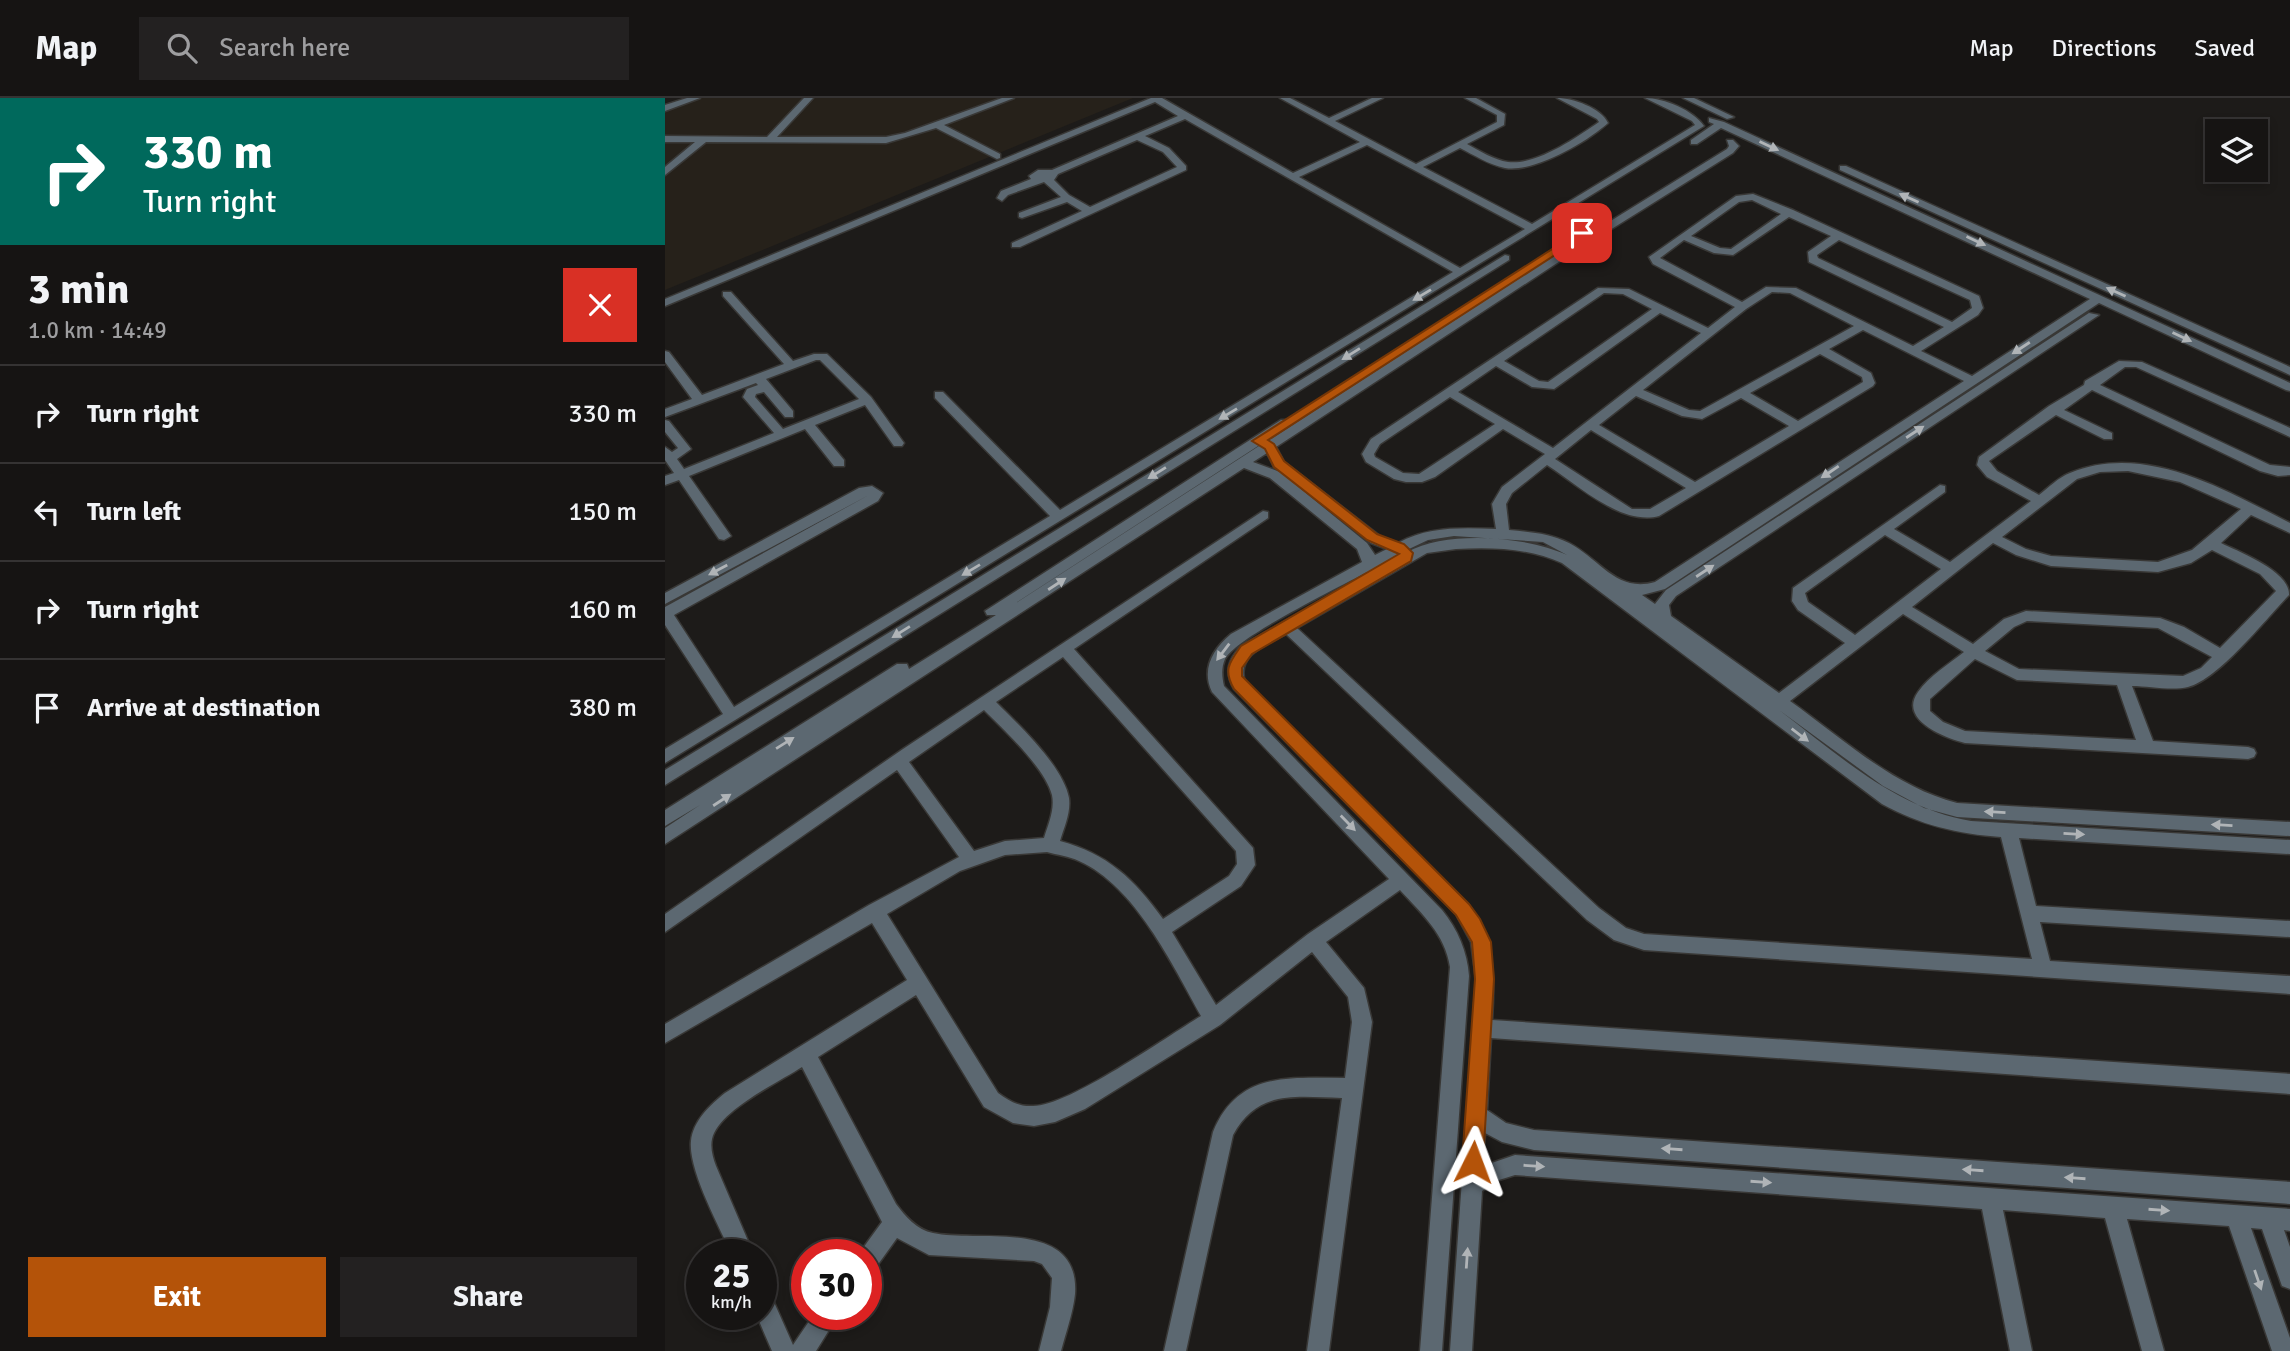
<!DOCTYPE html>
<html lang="en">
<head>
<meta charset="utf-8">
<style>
  :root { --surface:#161413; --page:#232121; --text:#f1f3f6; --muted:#9e9ea0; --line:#353333; --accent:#b45309 }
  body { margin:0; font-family:Signika,sans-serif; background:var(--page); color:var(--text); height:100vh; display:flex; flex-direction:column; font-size:26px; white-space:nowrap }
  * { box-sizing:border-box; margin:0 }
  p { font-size:23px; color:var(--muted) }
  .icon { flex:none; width:38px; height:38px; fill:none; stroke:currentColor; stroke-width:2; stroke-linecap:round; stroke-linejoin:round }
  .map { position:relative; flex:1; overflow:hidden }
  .drawer { display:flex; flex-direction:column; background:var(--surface); width:665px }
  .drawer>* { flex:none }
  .top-card { background:#00695c; color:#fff; overflow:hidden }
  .tools { position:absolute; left:1540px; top:21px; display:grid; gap:14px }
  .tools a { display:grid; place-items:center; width:63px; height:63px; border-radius:0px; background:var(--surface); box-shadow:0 4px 10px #0003,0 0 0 2px var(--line); font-size:35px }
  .speed { position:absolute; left:21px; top:1141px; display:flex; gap:14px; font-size:35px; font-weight:700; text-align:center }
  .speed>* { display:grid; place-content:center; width:91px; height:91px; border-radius:50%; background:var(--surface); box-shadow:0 4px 10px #0003,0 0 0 2px var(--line); line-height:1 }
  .speed small { font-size:18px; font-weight:400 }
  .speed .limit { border:10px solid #d22; background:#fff; color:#111 }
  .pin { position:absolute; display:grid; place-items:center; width:60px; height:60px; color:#fff; margin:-30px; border-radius:14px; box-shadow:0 4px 10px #0006 }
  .me { position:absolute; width:77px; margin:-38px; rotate:3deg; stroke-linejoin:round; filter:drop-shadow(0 0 5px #0008) }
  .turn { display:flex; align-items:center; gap:24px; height:147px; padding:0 28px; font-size:32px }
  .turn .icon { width:91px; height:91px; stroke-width:2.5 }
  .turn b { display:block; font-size:49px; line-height:60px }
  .round { display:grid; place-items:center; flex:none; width:74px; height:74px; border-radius:0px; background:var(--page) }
  .headline { display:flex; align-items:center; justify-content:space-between; height:119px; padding:0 28px }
  h1 { font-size:42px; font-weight:700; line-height:52px }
  .cta { display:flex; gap:14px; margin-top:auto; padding:14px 28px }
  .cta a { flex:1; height:80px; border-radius:0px; background:var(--accent); color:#fff; font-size:28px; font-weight:700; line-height:80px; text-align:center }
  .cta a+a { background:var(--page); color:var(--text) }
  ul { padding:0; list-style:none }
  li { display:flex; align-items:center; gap:21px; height:98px; padding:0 28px; border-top:2px solid var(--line) }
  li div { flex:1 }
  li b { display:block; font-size:26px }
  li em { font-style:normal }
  header { display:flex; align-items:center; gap:42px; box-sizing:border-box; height:98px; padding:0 35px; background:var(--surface); border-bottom:2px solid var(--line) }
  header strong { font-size:33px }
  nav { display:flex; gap:38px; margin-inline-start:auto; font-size:24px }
  .search { width:490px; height:63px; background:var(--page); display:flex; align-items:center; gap:18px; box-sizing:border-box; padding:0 24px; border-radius:0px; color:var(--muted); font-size:26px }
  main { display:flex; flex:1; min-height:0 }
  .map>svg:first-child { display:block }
  .built { fill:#26211a }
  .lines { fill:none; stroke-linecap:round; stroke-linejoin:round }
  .minor-casing { stroke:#393836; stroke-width:3 }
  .minor { fill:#5c6871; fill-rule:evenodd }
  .oneway { fill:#b0b4b7 }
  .route { fill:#b45309; stroke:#753606; stroke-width:2 }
</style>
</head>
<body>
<header>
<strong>Map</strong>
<div class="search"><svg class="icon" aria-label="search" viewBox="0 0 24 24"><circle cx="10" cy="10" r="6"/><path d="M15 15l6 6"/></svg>Search here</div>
<nav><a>Map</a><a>Directions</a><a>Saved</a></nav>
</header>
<main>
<section class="drawer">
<div class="top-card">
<div class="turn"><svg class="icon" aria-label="right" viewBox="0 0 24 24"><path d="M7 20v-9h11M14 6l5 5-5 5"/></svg><div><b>330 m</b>Turn right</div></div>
</div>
<div class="headline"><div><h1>3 min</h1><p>1.0 km · 14:49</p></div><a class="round" style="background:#d93025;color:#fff"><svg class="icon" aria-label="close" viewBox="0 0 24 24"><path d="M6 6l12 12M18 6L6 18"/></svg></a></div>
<ul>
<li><svg class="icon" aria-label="right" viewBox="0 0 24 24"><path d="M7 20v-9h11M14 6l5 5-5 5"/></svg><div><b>Turn right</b></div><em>330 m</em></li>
<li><svg class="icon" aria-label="left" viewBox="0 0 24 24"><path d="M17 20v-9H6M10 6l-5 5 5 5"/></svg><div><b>Turn left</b></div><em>150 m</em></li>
<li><svg class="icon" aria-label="right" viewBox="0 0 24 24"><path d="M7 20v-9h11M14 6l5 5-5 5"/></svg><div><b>Turn right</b></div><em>160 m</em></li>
<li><svg class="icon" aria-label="arrive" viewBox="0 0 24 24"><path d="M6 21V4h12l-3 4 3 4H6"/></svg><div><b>Arrive at destination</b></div><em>380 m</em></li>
</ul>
<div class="cta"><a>Exit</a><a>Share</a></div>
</section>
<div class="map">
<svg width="1625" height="1253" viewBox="0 0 1625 1253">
  <rect width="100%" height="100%" fill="#1d1b19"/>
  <polygon class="built" points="25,0 468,0 0,192 0,8"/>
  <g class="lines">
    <g class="minor-casing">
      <g id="minor">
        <polygon points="22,0 35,0 0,13 0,7"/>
        <polygon points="139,0 148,0 112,39 221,39 240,35 337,0 349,0 279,27 335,56 335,60 332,61 271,30 221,45 41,44 0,77 0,69 30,44 0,44 0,38 102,39"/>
        <path d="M486,0H497L628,75L695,44L615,0H625L664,20L707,0H718L670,23L751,66L832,24V17L800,0H811L840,16L839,27L802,46C815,53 829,62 843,64C871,68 912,39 934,24L932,21L892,0C908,0 936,10 943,25C922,44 869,75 840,70C824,67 809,57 795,50L758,69L867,126L1030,27L1027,23L980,0C999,0 1028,12 1039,28L0,665V651L58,616L0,527V509L204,397L0,506V495L194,390L207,388L218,395L213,403L9,517L69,609L385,418L270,300V294H278L395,412L788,174L520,21L480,38L504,50L521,68V72L355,149H347V145L417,113L402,104L357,120L354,119V115L396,99L379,84L343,97L337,103L332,100L336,93L366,81L364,78L373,72H387L513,18L490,4L0,208V201ZM472,42L498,54L512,69L425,109L404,97L389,82L393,76ZM702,47L860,131L795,170L634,79Z"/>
        <polygon points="1018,0 1029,0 1069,19 1062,21"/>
        <path d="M1044,20L1059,24L1625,285V293L1621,292L1434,205L1000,491L977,497L990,506L1001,492L1424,215L1434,217L1011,498L1004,507L1006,518L1114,595L1180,545L1133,512L1127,503L1128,490L1275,387L1280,388V394L1229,431L1285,464L1366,403L1322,379L1312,367L1314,359L1384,308L1419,287L1420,283L1454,263L1477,264L1625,330V339L1471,269H1460L1435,287L1605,367L1625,369V377L1613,378L1595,373L1427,292L1399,312L1447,335V341H1439L1391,317L1324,363L1332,373L1374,397C1383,390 1394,379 1405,375C1480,344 1560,392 1625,425V435L1586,417L1556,445C1574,454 1625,473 1624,497C1600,522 1554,581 1523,589C1506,593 1484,588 1467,588L1488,643L1583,649L1589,651L1591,655L1589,659L1583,661L1300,645C1280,640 1233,622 1253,594C1264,578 1284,566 1299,554L1238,516L1125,603C1177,640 1229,689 1292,705L1625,724V738L1292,719L1259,710L1218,688L1114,612C1174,657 1230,710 1306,723L1625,742V756L1354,740L1371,808L1625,823V839L1375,824L1385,863L1625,878V896L979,852L949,842L922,822L621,536C601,547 571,557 580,584L803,806C830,843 830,878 827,922L1625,976V996L826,940L822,1012L841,1025L869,1032L1625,1084V1106L869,1052L837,1044L820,1035L818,1068L850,1057L1625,1111V1133L1619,1132L1625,1149V1191L1617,1188L1597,1131L1586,1130L1625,1240V1253H1607L1564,1128L1462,1121L1499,1253H1477L1440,1120L1338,1112L1367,1253H1345L1317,1111L850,1077L834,1082L817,1093L807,1253H785L811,881L806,844L791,816L569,591C559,574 563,562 576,548L704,476L702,474C675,489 571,539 560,561C556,570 557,579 559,588L777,812C793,832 802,853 804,878L777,1253H755L785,869C780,836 757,816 735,792L661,844L699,890L707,924L664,1253H642L677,1000C631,999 593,991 568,1037L521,1253H499L548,1034C573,973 624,980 680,980L687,924L683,899L647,854L555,927L420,1011L390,1024L369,1028L348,1025L319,1009L251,897L153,959L231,1106C240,1118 252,1132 268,1135C314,1145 415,1119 410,1196C408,1215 401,1234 396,1253H374L385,1209L387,1180L377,1166L369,1163L264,1157L232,1140L209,1172L201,1175V1157H193L217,1124L137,969C114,984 53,1013 47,1041C45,1050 48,1060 51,1068L89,1157H67C55,1130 23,1072 26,1043C28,1023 45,1007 60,995L242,882L207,825L0,945V926L204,807L294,759L232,672L0,834V816L238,651L598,413L603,414V420L409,551L588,750L590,767L576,788L507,834L551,907L643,836L724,781L547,594C536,571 548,551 566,536L697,464L692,451L605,380L579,370L0,746V730L35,707L0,728V712L232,566H242L244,571L331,517H322L320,513L616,322H624V328L603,343L881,163L1062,51L1064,48L1062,42H1068L1074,48L1068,55L889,167L611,349L619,364L716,439L733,445C764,428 797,430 831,431L827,406L837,389L880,356L838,331L770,379L757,384H741L729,381L701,364L697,356L706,341L933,190L964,191L1043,230L1070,209L988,166L984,159L1071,98L1088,96L1128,112L1314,198L1318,210L1313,217L1256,253L1307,278L1425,201L1056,30L1032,46H1026V42L1049,26L1044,24ZM1087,102L1116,116L1066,151L1055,150L1026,138L1074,104ZM1124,119L1166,138L1143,154L1144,164L1279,229L1248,248L1131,190L1101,189L1077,204L995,160L1019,142L1049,155L1068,157ZM1174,142L1305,202L1307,210L1287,224L1153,160L1152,157ZM1107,194L1125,195L1189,228L1035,313L1024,312L978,292L1081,211ZM939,195L958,196L987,211L883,284L874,283L839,263ZM995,215L1036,235L888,350L793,294L831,268L867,289L889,291ZM1198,232L1299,283L990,484C951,495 935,461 904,445C884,435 865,434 844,432L841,406L847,395L882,367C913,387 956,428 994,418L1208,288L1210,285L1206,275L1164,251ZM1155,256L1197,279L1198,284L1133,323L1085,295ZM971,298L1017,318L1037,321L1076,300L1124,328L1030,384L934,327ZM785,299L830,326L754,376L738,375L710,359L709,356L715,346ZM926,332L1021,390L985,411H967L890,361ZM593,348H594L340,512ZM602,355L609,369L706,445L722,451L710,457L702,445L615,374L588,364ZM1463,373L1515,384L1576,411L1527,452L1493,464L1386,458L1361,451L1337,439L1412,381L1435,374ZM1220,437L1276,471L1190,537L1143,504L1140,495ZM789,438L878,444L902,457C861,438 782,432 742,454L744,451L763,442ZM1328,445L1351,457L1386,468L1493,474L1526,465L1547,452L1595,476L1611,493L1555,550L1519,529L1495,520L1361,513L1339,521L1308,546L1247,509ZM791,451C827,449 864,450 897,465L1217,706C1255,727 1293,736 1336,739L1367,861L979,836L961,830L934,810L632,530L762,455ZM742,454L715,469L713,468ZM1362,523L1493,530L1547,559L1536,570L1518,578L1354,571L1320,553L1349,529ZM398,559L571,753L572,766L564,778L498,821C469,781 443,756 395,743C399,729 406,715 404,700C398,668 354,627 331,604ZM1310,561L1352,582L1452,587L1471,642L1300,633L1278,624L1265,613V601ZM319,612C339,632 380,670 387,697C390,712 383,727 379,740L340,743L309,753L244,664ZM382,754C392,757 404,758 414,763C470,788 507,866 536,918C501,939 404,1008 368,1008C354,1009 344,1003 333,995L222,816L295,773L340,757Z"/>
        <polygon points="1175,68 1181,68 1625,269 1625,277 1175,72"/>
        <polygon points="840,157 844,158 844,162 0,687 0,672"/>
        <path d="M58,194H66L128,263L149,256H162L206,299L239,345L237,348H229L200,307L150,327L179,362V368H169L140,331L24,378L66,438L59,442L54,441L14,382L0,387V378L9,375L0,362V349L7,354L13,350L0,334V322L4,323L26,351L12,361L19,371L109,335L78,299L82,291L93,287L91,285L0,319V311L27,301L0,264V253L4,254L37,297L119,266L58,198ZM151,262H155L194,301L118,331L90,299L91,296L99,294L120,319H128V313L101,281Z"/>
        <polygon points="96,1190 104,1193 128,1247 149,1216 174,1216 151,1253 107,1253 91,1216 96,1216"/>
      </g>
    </g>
    <use href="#minor" class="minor"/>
  </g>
  <defs><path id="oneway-solid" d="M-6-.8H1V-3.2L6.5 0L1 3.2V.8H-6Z" transform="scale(1.75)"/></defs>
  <g class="oneway">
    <use href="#oneway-solid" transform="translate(1104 48) rotate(25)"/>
    <use href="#oneway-solid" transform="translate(1244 100) rotate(-156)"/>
    <use href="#oneway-solid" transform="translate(1311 143) rotate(25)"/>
    <use href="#oneway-solid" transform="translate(1451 194) rotate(-156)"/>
    <use href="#oneway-solid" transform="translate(757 197) rotate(149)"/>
    <use href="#oneway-solid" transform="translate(1517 239) rotate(25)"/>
    <use href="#oneway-solid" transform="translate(1356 250) rotate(147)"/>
    <use href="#oneway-solid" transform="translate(686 256) rotate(148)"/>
    <use href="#oneway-solid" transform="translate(563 316) rotate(149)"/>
    <use href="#oneway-solid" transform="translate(1250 334) rotate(-33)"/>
    <use href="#oneway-solid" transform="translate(1165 374) rotate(146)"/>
    <use href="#oneway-solid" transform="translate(492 375) rotate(148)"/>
    <use href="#oneway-solid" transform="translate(53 472) rotate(152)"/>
    <use href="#oneway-solid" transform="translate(306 472) rotate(149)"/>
    <use href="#oneway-solid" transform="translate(1040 473) rotate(-33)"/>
    <use href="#oneway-solid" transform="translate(392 486) rotate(-33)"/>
    <use href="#oneway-solid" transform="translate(236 534) rotate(148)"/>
    <use href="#oneway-solid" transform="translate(558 554) rotate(127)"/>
    <use href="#oneway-solid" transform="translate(1135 637) rotate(37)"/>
    <use href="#oneway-solid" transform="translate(120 645) rotate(-32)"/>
    <use href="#oneway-solid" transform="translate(57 702) rotate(-33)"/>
    <use href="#oneway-solid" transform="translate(1330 714) rotate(-177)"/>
    <use href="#oneway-solid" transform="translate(683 725) rotate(46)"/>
    <use href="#oneway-solid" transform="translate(1557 727) rotate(-177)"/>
    <use href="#oneway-solid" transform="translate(1409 736) rotate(3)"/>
    <use href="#oneway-solid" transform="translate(1007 1051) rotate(-176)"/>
    <use href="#oneway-solid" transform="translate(869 1068) rotate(4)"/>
    <use href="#oneway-solid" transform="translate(1308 1072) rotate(-176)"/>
    <use href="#oneway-solid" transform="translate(1410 1080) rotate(-176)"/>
    <use href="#oneway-solid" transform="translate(1096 1084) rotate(4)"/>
    <use href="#oneway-solid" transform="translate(1494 1112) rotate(4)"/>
    <use href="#oneway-solid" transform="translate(802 1160) rotate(-86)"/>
    <use href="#oneway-solid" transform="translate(1593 1182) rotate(71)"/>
  </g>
  <path class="route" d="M917,132L922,135L921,137L603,342L609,346L619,363L712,436L739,446L748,455L746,463L587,556L577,570V578L804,806L815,821L826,844L829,881L818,1064L815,1072L808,1075L800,1072L797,1064L810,881L807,844L791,817L569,591C558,572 564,565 576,548L734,456L702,442L609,369L600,351L587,343Z"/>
</svg>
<div class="tools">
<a><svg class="icon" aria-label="layers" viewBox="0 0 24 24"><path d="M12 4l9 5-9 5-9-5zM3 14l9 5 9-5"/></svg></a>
</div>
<div class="speed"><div>25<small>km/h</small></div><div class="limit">30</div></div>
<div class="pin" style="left:917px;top:135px;background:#d93025"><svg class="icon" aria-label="arrive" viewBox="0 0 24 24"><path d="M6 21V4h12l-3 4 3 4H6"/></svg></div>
<svg class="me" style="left:808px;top:1064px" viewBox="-20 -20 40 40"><path d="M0-17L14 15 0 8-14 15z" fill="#b45309" stroke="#fff" stroke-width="4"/></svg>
</div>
</main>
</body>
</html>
